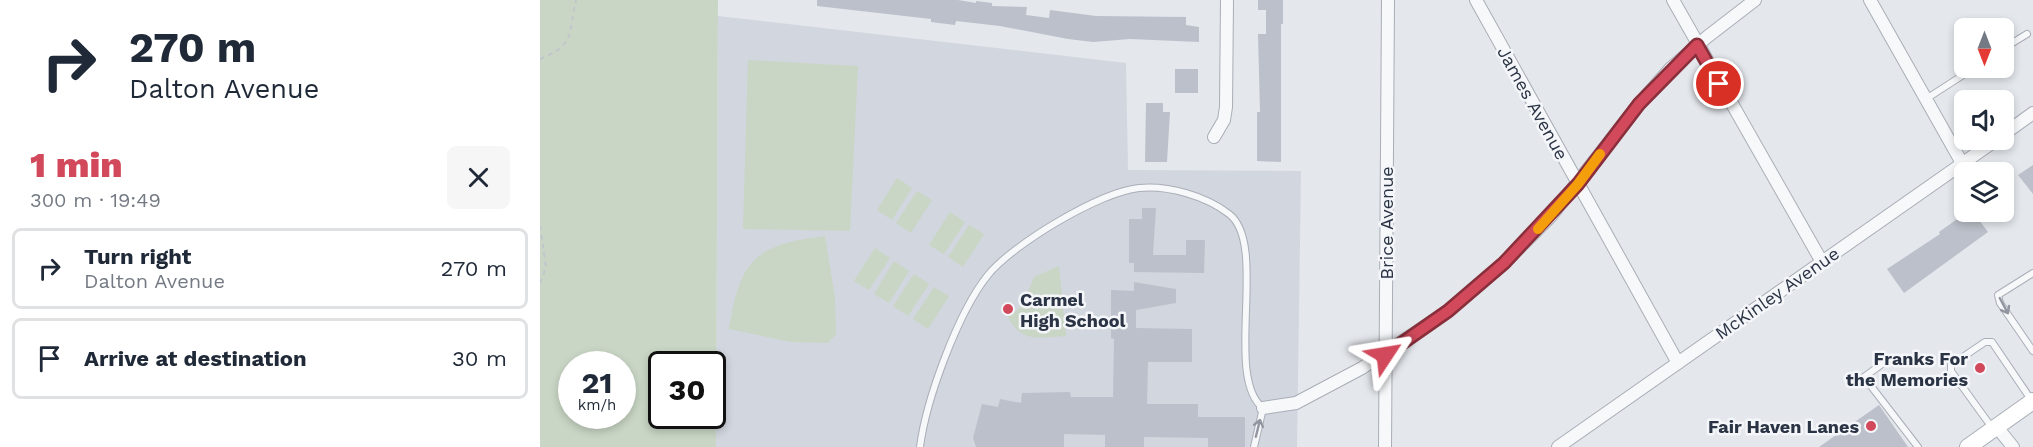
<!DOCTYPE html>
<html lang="en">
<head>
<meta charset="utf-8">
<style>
  :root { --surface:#fff; --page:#f6f6f7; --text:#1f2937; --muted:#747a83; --line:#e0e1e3; --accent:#d1495b }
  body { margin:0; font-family:"Work Sans",sans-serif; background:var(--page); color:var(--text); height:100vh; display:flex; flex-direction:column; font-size:22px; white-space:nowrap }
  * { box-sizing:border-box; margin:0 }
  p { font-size:20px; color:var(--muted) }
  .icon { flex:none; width:33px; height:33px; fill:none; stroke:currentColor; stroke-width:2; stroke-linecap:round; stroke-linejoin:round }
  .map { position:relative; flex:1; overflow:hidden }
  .drawer { display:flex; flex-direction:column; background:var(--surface); width:540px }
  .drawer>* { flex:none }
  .hud { background:#fff; color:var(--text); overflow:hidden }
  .needle { width:39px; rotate:180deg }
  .controls { position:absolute; left:1414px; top:18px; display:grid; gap:12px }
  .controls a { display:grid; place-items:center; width:60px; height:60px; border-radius:9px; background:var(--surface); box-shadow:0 3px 9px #0003; font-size:30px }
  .speed { position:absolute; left:18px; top:351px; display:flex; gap:12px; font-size:30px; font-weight:700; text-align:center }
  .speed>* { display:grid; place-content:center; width:78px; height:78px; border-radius:50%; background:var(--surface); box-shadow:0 3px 9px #0003; line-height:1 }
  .speed small { font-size:15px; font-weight:400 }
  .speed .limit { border:3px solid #111; border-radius:9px; background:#fff; color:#111 }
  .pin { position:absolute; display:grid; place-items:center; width:51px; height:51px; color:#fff; margin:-26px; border:3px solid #fff; border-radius:50%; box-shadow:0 2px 6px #0007 }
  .me { position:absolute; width:66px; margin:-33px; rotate:57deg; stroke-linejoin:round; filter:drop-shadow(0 0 4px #0008) }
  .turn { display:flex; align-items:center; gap:21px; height:126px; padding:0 30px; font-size:27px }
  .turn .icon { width:78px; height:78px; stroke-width:2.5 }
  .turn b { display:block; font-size:42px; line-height:51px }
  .round { display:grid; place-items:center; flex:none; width:63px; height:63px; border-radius:9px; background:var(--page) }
  .head { display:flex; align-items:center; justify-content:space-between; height:102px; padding:0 30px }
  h1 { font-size:36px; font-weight:800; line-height:45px; color:var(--accent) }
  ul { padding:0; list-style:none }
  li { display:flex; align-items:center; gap:18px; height:81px; margin:0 12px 9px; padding:0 18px; border:3px solid var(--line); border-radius:9px }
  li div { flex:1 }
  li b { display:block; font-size:22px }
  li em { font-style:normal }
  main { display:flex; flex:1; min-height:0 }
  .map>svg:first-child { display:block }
  .built { fill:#d2d6de }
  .green { fill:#c9d6c5; fill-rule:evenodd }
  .building { fill:#bbc0ca }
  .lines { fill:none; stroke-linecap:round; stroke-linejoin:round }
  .lane-casing { stroke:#a9aeb7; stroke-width:8 }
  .street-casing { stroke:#a9aeb7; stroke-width:14 }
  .secondary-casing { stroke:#a9aeb7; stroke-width:18 }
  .path { stroke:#c2c5cb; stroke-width:2; stroke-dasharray:4.5 4.5; stroke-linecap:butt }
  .lane { stroke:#f7f8fa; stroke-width:6 }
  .street { stroke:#f7f8fa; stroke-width:12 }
  .secondary { stroke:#fff; stroke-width:16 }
  .oneway { stroke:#9196a0 }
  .route-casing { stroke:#882f3b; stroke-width:15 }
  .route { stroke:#d1495b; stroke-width:10 }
  .slow { stroke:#f59e0b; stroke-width:10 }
  .poi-dot { fill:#d1495b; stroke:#f4f6f9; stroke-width:2 }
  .labels { text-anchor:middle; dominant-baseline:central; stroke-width:5; stroke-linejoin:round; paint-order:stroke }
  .street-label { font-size:18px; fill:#2b3445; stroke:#f4f6f9 }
  .poi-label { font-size:18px; font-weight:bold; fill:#2b3445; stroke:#f4f6f9; text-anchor:end }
</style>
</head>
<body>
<main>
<section class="drawer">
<div class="hud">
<div class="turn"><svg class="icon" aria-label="right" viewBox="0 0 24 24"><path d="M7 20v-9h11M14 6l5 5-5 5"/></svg><div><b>270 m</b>Dalton Avenue</div></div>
</div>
<div class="head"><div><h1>1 min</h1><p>300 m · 19:49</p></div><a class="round"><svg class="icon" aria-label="close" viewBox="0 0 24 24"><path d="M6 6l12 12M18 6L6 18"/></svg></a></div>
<ul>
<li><svg class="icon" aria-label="right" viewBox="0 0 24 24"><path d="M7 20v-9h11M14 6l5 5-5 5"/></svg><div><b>Turn right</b><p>Dalton Avenue</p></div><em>270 m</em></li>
<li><svg class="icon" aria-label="arrive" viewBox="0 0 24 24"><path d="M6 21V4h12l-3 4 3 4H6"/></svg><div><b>Arrive at destination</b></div><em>30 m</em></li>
</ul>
</section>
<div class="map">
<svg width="1493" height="447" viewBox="0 0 1493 447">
  <rect width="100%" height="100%" fill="#e4e7ec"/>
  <polygon class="built" points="178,16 586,63 588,170 761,171 757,447 176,447"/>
  <g class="green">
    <path d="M0,0H178L176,447H0ZM32,364H82V416H32ZM172,364V416H122V364Z"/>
    <polygon points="208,60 318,66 310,231 203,229"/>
    <polygon points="357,178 372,188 352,220 337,210"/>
    <polygon points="377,191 392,200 371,233 356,223"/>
    <polygon points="410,212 425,222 404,254 389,245"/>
    <polygon points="429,225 444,234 423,267 408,257"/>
    <path d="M285,236L295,298L296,334L288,343L251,342L189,329C200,259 215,245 285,236Z"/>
    <polygon points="335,248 350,258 329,290 314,281"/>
    <polygon points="354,261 369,271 349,303 334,294"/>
    <path d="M519,266L526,336C499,337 482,344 468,317L482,306L494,277Z"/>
    <polygon points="374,274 389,284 368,316 353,306"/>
    <polygon points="394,287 409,296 388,329 373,319"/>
  </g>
  <g class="building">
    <polygon points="277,0 418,0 436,3 436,1 452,3 452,6 487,7 486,15 509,18 510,10 556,16 646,17 646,25 659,27 659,42 590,39 553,42 528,39 460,26 416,21 415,25 391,22 391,19 277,6"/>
    <polygon points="718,0 743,0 743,24 741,24 741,162 717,161 717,112 720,112 718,34 726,34 726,10 718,10"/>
    <rect x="635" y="69" width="23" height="24"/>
    <polygon points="606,103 623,103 623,112 630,112 627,162 605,162"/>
    <polygon points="1493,165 1493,194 1478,175"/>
    <polygon points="602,208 616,208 613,255 646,255 646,240 665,240 664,273 594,272 594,263 589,263 589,219 602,219"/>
    <polygon points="1427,212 1433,212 1448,232 1364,293 1347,269 1400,234 1399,232"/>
    <polygon points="594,282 636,289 636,303 596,310 596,328 652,329 652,362 608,362 607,404 658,404 658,417 705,417 705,447 668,447 668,438 604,437 604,447 565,447 565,435 524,434 524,447 436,447 433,438 442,404 458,407 460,399 481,403 482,393 530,392 531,397 573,397 574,339 571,338 571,290 594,291"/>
    <polygon points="1339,405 1368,447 1279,447"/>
  </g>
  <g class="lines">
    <g class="lane-casing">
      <g id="lane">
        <polyline points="1464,48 1487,34"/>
        <polyline points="1386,99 1434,68"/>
        <polyline points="1493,273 1458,295 1460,303 1493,351"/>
        <polyline points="1342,364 1324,377 1378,447"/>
        <polyline points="1453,429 1411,371 1411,365 1445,342 1452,342 1492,401"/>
        <path d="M380,447C386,400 418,312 448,275C473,244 560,192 599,188C628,185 666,196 689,214C729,244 683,377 723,408L714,447"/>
      </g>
    </g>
    <g class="street-casing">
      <g id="street">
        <polyline points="936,0 1138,363"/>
        <polyline points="1133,0 1282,262"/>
        <polyline points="1330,0 1422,163"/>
        <polyline points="1464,134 1493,113"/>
        <polyline points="674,137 684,120 686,107 687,0"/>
        <polyline points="723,408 756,403 822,368 908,311 964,263 1011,216 1099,104 1131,68 1167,37 1215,0"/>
        <polyline points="1457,427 1473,447"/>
        <polyline points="845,447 848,0"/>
        <polyline points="1018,447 1456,140"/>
      </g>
    </g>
    <g class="secondary-casing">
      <polyline id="secondary" points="1428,447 1493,401"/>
    </g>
    <g class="path">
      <path d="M0,59C36,45 28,33 36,0"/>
      <polyline points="0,226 6,267 0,283"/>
    </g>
    <use href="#lane" class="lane"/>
    <use href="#street" class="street"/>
    <use href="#secondary" class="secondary"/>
  </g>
  <defs><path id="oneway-shaft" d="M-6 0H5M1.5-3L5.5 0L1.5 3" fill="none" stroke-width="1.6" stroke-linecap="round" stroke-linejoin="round" transform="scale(1.5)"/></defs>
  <g class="oneway">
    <use href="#oneway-shaft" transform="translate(1464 306) rotate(62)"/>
    <use href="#oneway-shaft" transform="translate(718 428) rotate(-76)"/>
  </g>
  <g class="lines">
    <g class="route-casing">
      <polyline id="route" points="845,355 908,311 964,263 1038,184 1099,104 1157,45 1179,84"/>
    </g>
    <use href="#route" class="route"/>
    <polyline class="slow" points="998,229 1038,184 1060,154"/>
  </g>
  <g class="poi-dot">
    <circle cx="468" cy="309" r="6"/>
    <circle cx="1440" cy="368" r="6"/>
    <circle cx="1331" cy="426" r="6"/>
  </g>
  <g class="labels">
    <g class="street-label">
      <text transform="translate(993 103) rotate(61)">James Avenue</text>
      <text transform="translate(846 223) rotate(-90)">Brice Avenue</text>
      <text transform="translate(1237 293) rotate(-35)">McKinley Avenue</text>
    </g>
    <g class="poi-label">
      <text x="480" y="299" text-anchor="start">Carmel<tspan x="480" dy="21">High School</tspan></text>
      <text x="1428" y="358">Franks For<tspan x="1428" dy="21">the Memories</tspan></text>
      <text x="1319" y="426">Fair Haven Lanes</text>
    </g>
  </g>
</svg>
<div class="controls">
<a><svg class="needle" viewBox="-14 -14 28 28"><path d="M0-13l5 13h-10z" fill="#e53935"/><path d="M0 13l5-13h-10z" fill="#747a83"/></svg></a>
<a><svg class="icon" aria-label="sound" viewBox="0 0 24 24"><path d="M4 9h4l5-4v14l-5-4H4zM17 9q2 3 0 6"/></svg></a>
<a><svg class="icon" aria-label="layers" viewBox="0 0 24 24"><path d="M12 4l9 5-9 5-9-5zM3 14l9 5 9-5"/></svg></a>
</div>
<div class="speed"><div>21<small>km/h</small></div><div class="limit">30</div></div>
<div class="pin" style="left:1179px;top:84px;background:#d93025"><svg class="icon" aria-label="arrive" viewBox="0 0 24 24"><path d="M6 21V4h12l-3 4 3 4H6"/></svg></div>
<svg class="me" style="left:845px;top:355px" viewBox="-20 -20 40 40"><path d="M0-17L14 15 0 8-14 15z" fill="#d1495b" stroke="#fff" stroke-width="4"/></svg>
</div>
</main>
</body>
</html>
